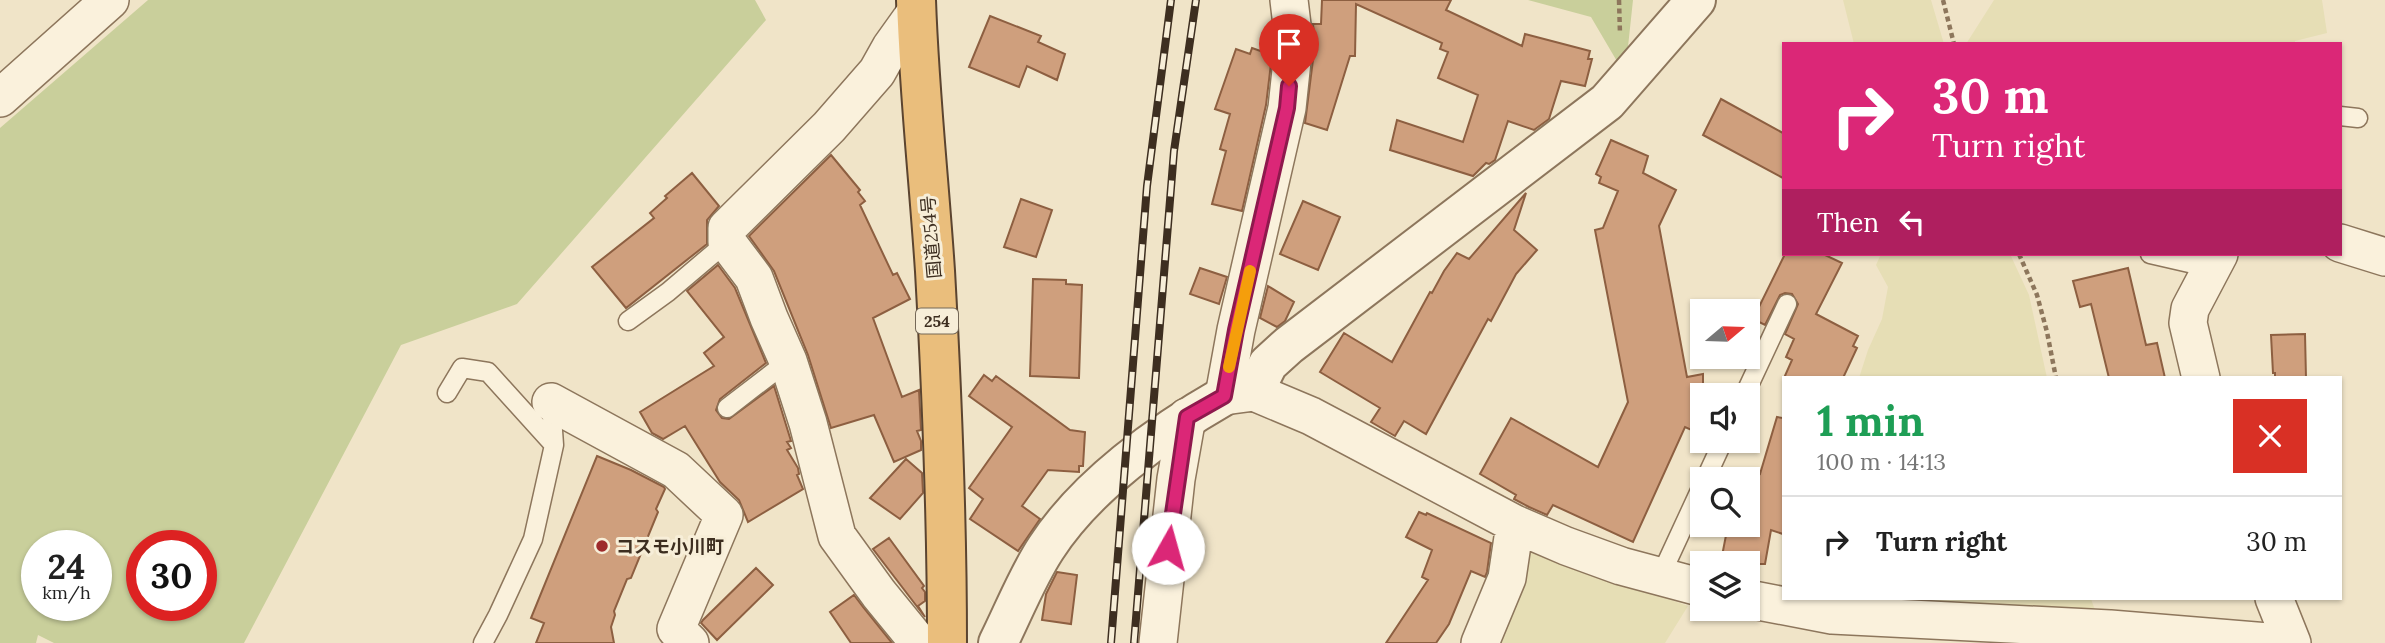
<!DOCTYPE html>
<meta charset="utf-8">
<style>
body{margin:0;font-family:Lora,"Noto Sans JP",serif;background:#f2f2f2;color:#222;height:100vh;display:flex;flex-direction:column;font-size:26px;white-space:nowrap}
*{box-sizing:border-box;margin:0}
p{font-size:23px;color:#767676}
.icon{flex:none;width:38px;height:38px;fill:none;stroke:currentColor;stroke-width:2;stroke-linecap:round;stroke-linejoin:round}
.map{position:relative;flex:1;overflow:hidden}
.drawer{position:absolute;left:1782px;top:376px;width:560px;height:224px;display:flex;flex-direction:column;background:#fff;border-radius:0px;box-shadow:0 2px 5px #0004}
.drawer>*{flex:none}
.guide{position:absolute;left:1782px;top:42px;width:560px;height:214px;border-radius:0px;box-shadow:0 2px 5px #0004;background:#db2777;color:#fff;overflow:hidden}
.needle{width:46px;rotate:71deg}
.tools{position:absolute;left:1690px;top:299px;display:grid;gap:14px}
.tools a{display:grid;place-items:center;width:70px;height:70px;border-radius:0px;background:#fff;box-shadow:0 2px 5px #0004;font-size:35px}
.speed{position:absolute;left:21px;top:530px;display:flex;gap:14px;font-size:35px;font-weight:700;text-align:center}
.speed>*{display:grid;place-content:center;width:91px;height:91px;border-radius:50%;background:#fff;box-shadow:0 2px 5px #0004;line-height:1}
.speed small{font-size:18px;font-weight:400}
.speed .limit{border:10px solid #d22;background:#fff;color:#111}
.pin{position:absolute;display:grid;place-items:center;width:60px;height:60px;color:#fff;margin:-72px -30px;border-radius:50% 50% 50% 0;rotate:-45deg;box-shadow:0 0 7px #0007}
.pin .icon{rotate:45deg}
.me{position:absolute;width:77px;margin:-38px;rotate:7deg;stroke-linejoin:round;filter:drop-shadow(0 0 5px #0008)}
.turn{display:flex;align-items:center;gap:24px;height:147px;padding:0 35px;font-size:32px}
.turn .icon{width:91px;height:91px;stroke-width:2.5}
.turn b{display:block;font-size:49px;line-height:60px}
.then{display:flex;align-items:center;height:66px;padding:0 35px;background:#0003;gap:14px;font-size:26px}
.round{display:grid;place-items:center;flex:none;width:74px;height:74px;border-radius:0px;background:#f2f2f2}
.summary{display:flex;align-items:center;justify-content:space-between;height:119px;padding:0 35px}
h1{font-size:42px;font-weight:800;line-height:52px;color:#1e9e55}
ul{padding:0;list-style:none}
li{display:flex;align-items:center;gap:21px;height:91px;padding:0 35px;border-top:2px solid #e0e0e0}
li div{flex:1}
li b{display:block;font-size:26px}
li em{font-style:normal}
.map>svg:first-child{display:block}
</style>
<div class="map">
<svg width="2385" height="643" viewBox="0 0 2385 643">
<rect width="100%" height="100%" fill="#f0e4c8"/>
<path fill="#e6deb5" d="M 1843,0 L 1931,0 L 1944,44 L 1854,44 Z
M 1994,0 L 2322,0 L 2327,33 L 2295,41 L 2295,44 L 1966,44 Z
M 1881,254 L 2010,254 L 2029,295 L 2047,378 L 1859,378 L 1868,350 L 1882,319 L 1888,287 L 1876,265 Z
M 1522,546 L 1623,583 L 1688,606 L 1665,643 L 1491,643 Z
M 1910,599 L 2091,599 L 2095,610 L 1960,606 Z"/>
<path fill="#c9cf9b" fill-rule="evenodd" d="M 148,0 L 755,0 L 766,20 L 517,304 L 401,345 L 244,643 L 54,643 L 38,635 L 36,643 L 0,643 L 0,128 ZM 37,546 L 96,546 L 96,606 L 37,606 ZM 142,546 L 201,546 L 201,606 L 142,606 Z
M 1528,0 L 1633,0 L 1627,56 L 1618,63 L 1591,17 Z"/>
<path fill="#cf9f7d" stroke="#8d5f41" stroke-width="2" d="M 1322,0 L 1451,0 L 1446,10 L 1522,46 L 1525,34 L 1590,51 L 1588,59 L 1592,59 L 1585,86 L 1561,81 L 1549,119 L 1534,130 L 1508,121 L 1495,160 L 1489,164 L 1486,163 L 1473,176 L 1390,150 L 1397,120 L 1463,142 L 1478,95 L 1438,78 L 1448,52 L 1440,49 L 1442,43 L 1356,4 L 1355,56 L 1350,56 L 1327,130 L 1305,123 L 1315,44 L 1313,24 L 1321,24 Z
M 990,16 L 1041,36 L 1038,42 L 1065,54 L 1057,80 L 1027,66 L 1019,87 L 969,67 Z
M 1252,48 L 1272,55 L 1266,105 L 1242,211 L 1212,204 L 1226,151 L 1220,149 L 1230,114 L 1215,109 L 1236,49 L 1250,54 Z
M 1721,99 L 1783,133 L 1783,178 L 1703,135 Z
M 1611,140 L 1648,156 L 1643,173 L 1676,190 L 1659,226 L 1687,377 L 1703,374 L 1703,435 L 1685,427 L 1633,542 L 1553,505 L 1547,515 L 1529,507 L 1514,499 L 1516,495 L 1480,474 L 1511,418 L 1598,467 L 1628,402 L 1595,230 L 1603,228 L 1618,191 L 1599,183 L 1601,177 L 1596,174 Z
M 831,155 L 860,190 L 858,192 L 865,201 L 860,205 L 893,275 L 897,273 L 910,299 L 873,318 L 902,397 L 919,390 L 921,430 L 917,431 L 921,441 L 921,450 L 894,462 L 874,415 L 831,428 L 808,355 L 774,271 L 749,236 Z
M 692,173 L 719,206 L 707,220 L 707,244 L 626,308 L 592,267 L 654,218 L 650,213 L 667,198 L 665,196 Z
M 1526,193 L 1514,230 L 1537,250 L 1516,274 L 1491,321 L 1488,319 L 1426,434 L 1404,421 L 1395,436 L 1371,422 L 1380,408 L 1320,372 L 1344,333 L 1392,362 L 1430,292 L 1432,293 L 1444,271 L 1457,253 L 1469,259 Z
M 1021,199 L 1052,210 L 1036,257 L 1004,247 Z
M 1303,201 L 1340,217 L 1318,270 L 1280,254 Z
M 1785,254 L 1823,254 L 1842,263 L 1816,314 L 1858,336 L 1853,346 L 1857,348 L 1843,378 L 1784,378 L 1792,360 L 1786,357 L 1794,339 L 1785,334 L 1798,304 L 1792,294 L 1785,293 L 1780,295 L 1765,325 L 1753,319 Z
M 718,265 L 735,288 L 766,363 L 720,399 L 716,410 L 722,418 L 729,419 L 774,386 L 791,441 L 787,442 L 791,448 L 787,450 L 798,468 L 799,474 L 797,475 L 803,489 L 748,522 L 739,500 L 720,482 L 685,426 L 663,439 L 652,433 L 640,412 L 714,366 L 704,353 L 724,337 L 687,291 Z
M 1200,268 L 1227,277 L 1219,304 L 1190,294 Z
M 2128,268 L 2146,345 L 2157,343 L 2165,378 L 2109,378 L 2091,304 L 2080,307 L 2073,281 Z
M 1033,279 L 1066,280 L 1066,284 L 1082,285 L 1079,378 L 1030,376 Z
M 1268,286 L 1294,302 L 1285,321 L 1277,327 L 1260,318 Z
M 2305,334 L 2306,378 L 2275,378 L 2275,373 L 2273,373 L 2271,335 Z
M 984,375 L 992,381 L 996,376 L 1070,430 L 1085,432 L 1083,466 L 1079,466 L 1079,472 L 1048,470 L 1022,506 L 1040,519 L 1018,551 L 970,519 L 983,499 L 969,488 L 1012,427 L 969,396 Z
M 1777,417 L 1783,418 L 1783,534 L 1771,530 L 1765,564 L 1727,564 L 1728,557 L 1722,556 L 1728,525 L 1748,525 L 1748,480 L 1744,480 L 1747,470 L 1760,474 Z
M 597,456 L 631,470 L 664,487 L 665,489 L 656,509 L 658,512 L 631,578 L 627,579 L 614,611 L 615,615 L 611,627 L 614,643 L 536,643 L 544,623 L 531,618 Z
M 906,459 L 922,473 L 923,493 L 900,519 L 870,498 Z
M 1419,512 L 1426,515 L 1427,513 L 1491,543 L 1487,572 L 1485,577 L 1471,571 L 1449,624 L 1436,643 L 1386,643 L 1428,580 L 1422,577 L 1432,550 L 1406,537 Z
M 889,538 L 924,586 L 922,588 L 925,592 L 925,601 L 918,606 L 925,617 L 873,549 Z
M 756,568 L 773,585 L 717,640 L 701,623 L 703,620 Z
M 1057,572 L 1077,575 L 1071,624 L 1042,620 L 1046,594 Z
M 854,595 L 863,607 L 892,643 L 851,643 L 830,612 Z"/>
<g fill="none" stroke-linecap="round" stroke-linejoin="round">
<g stroke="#8d765c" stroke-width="21">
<path id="service" d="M 2340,116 L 2358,118
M 2150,254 L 2211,268
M 628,321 L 668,292 L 727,242
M 447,393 L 462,368 L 488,372 L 554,445
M 1744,396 L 1787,304
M 727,408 L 788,361
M 1705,480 L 1723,441
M 1660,577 L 1703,484
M 483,643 L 498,615 L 533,539 L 554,445 L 551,402"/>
</g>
<g stroke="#8d765c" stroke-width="40">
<path id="minor" d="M 1289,0 L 1294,42 L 1287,108 L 1236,330 L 1224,396 L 1254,392 L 1311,416 L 1515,524 L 1566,546 L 1621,566 L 1703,588
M 916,12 L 891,47 L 877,72 L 829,127 L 727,228 L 727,242 L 754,278 L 769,318 L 788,361 L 808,423 L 837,536 L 879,594 L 919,643
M 0,98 L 110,0
M 2340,243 L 2385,257
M 2201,378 L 2188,323 L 2190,309 L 2219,254
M 551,402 L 676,470 L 724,515 L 676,629 L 690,643
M 2274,598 L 2292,643
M 1748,599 L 1832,615 L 2110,629 L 2280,643
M 1158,643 L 1176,479 L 1187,417
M 1480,643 L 1507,578 L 1515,524"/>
</g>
<g stroke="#8d765c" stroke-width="42">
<path id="tertiary" d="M 1254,392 L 1268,364 L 1289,345 L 1607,102 L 1696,0
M 998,643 C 1014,611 1027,577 1046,548 C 1086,486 1161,432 1224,396"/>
</g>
<g stroke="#5b4430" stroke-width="42">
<path id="trunk" d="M 916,0 C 919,91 929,180 935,271 C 942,395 947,519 947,643"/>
</g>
<path stroke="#8d765c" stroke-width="4.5" stroke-dasharray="5 3.5" stroke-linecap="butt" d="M 1619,0 L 1620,34
M 1943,0 L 1954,44
M 2019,254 L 2037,295 L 2047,332 L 2056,378"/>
<use href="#service" stroke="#faf1dc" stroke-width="18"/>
<use href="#minor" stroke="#faf1dc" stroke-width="37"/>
<use href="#tertiary" stroke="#faf1dc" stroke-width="38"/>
<use href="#trunk" stroke="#eabe7c" stroke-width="38"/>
<g stroke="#3d2e20" stroke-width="8">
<path id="rail" d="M 1111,643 L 1147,186 L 1171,0
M 1134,643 L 1174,151 L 1196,0"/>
</g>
<use href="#rail" stroke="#f7eed8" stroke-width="5" stroke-dasharray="16" stroke-linecap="butt"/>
</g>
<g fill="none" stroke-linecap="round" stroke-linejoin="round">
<g stroke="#8e194d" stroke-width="18">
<path id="route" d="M 1168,548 L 1187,417 L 1224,396 L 1236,330 L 1287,108 L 1289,86"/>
</g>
<use href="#route" stroke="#db2777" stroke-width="12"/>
<path stroke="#f59e0b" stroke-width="12" d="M 1229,367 L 1250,271"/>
</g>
<circle fill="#9e2a2b" stroke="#f7eed8" stroke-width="2.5" cx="602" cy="546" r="7"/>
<g text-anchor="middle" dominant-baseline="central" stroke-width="6" stroke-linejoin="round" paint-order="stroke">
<rect fill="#f7eed8" stroke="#756857" stroke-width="2" x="916" y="308.5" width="42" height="25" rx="5"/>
<g font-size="16" font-weight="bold" fill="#3d2e20">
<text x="937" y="321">254</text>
</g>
<g font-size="18" fill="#3d2e20" stroke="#f7eed8">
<text transform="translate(931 237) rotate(-95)">国道254号</text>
</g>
<g font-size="18" font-weight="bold" fill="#3d2e20" stroke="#f7eed8" text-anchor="start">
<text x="616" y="546">コスモ小川町</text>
</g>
</g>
</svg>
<div class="tools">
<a><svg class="needle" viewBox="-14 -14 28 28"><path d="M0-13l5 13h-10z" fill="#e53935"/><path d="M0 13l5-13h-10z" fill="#767676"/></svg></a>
<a><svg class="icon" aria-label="sound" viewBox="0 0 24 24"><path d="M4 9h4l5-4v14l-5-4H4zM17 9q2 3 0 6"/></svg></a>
<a><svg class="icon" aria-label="search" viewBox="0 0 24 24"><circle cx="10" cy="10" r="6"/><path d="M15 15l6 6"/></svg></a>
<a><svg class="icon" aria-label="layers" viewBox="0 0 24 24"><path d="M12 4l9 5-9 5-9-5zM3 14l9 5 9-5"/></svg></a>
</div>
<div class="speed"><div>24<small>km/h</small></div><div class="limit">30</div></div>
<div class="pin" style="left:1289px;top:86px;background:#d93025"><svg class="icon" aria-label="arrive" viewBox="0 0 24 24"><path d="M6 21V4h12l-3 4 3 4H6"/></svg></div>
<svg class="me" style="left:1168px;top:548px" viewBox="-20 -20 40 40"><circle r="19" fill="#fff"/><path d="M0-13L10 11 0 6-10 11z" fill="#db2777"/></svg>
<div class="guide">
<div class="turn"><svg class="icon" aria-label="right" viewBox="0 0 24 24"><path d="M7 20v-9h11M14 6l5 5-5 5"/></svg><div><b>30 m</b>Turn right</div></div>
<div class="then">Then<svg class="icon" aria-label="left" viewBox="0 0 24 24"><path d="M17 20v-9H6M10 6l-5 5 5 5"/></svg></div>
</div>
<section class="drawer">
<div class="summary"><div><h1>1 min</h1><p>100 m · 14:13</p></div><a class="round" style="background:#d93025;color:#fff"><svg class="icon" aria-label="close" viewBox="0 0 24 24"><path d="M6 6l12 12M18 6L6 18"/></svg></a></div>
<ul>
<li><svg class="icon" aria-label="right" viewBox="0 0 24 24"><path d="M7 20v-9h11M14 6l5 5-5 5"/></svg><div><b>Turn right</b></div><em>30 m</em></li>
</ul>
</section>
</div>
